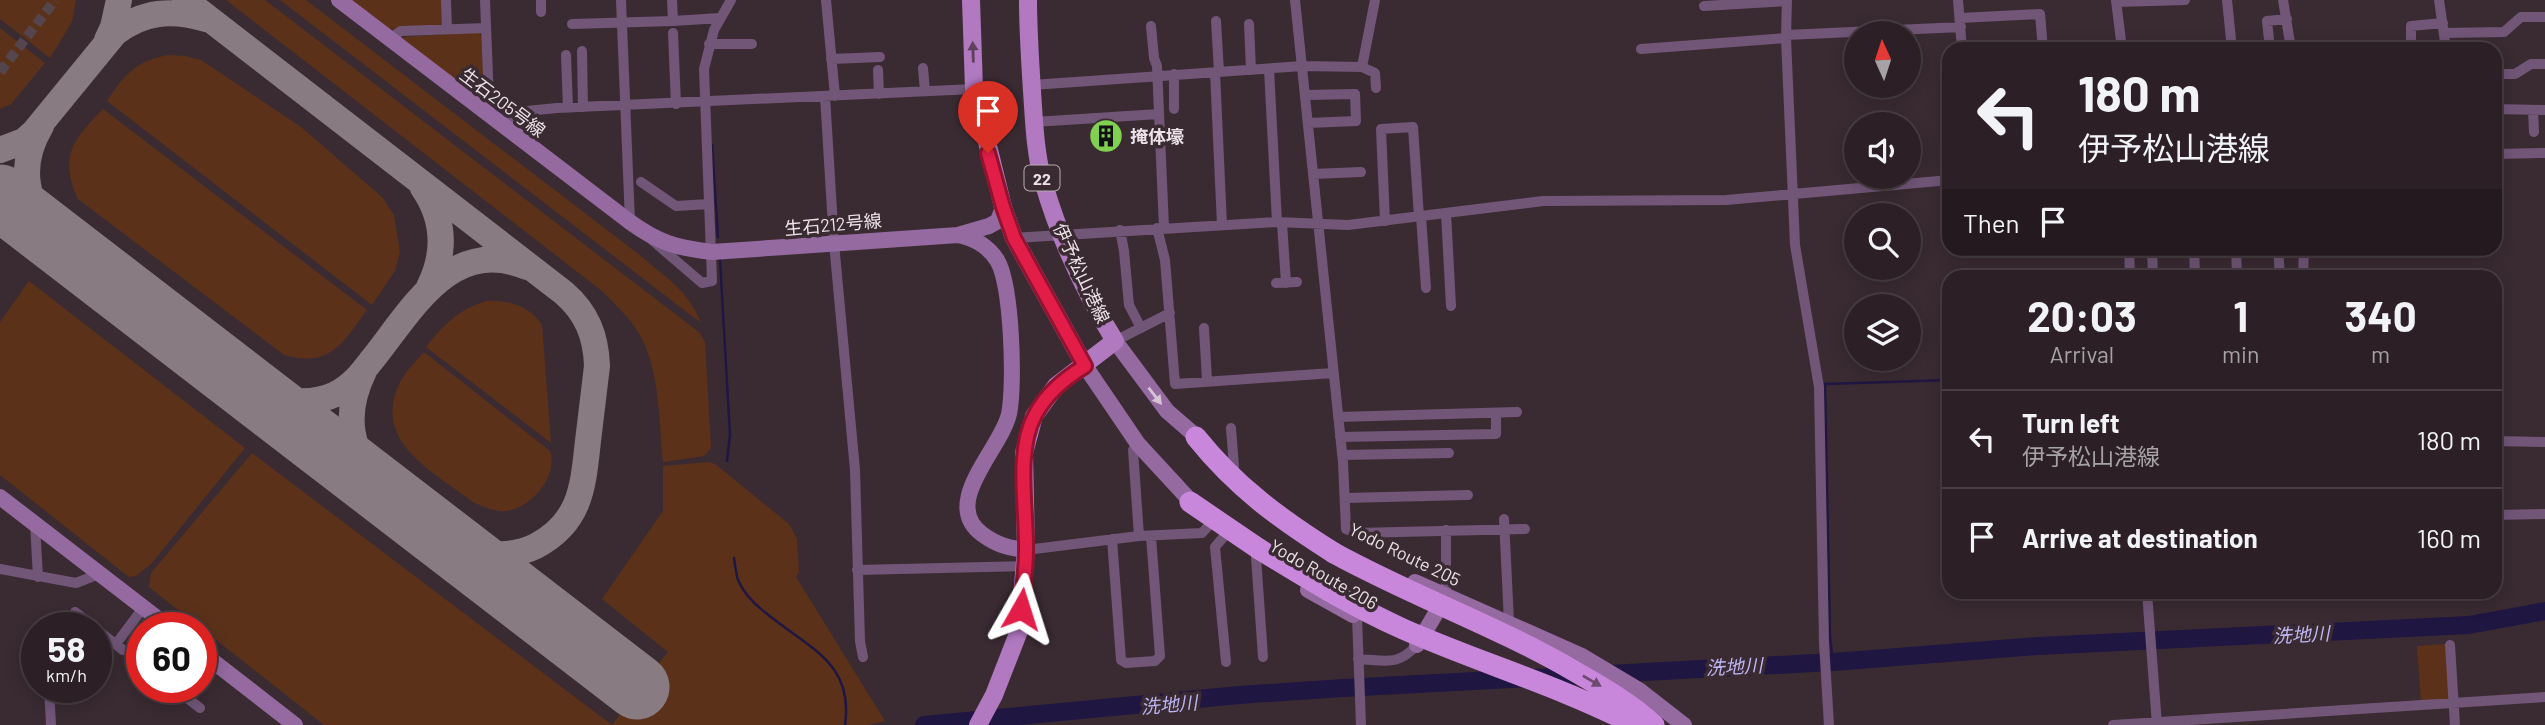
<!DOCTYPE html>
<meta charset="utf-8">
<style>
body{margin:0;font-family:Barlow,"Noto Sans JP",sans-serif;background:#34282e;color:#f1f3f6;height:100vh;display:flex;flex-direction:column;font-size:26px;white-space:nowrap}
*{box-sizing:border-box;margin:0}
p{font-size:23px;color:#a6a3a7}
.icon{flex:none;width:38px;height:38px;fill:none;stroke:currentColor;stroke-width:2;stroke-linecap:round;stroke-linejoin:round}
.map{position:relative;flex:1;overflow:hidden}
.drawer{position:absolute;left:1942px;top:270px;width:560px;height:329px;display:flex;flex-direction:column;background:#2c2026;border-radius:21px;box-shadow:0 4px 18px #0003,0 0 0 2px #483e43}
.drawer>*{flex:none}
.guide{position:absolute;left:1942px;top:42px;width:560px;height:214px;border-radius:21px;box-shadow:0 4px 18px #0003,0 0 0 2px #483e43;background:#2c2026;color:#f1f3f6;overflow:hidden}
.needle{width:46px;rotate:357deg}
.tools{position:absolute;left:1844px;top:21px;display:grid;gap:14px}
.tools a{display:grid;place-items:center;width:77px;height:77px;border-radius:50%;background:#2c2026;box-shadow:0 4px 18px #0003,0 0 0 2px #483e43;font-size:35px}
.speed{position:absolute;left:21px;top:612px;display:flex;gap:14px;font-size:35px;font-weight:700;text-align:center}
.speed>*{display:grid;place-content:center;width:91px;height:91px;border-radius:50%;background:#2c2026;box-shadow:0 4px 18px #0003,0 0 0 2px #483e43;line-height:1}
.speed small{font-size:18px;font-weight:400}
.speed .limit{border:10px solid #d22;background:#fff;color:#111}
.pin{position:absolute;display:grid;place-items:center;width:60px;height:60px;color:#fff;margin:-72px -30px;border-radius:50% 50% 50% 0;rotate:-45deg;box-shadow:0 0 7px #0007}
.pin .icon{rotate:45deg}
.me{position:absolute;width:77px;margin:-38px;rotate:6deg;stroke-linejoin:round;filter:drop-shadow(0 0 5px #0008)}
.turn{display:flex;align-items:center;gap:24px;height:147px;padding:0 21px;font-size:32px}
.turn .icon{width:91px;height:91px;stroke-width:2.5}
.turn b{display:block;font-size:49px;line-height:60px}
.then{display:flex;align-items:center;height:66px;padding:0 21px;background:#0003;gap:14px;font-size:26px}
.eta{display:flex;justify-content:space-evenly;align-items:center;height:119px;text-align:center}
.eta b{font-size:42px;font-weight:700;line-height:49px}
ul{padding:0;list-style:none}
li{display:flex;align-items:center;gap:21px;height:98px;padding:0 21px;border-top:2px solid #483e43}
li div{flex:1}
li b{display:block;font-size:26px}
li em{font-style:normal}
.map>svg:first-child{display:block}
</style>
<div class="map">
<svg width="2545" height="725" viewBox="0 0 2545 725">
<rect width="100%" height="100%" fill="#3a2b32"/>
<path fill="#5b311a" d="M 0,0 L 76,0 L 72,22 L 50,58 L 0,19 Z
M 226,0 L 265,0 L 700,333 L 705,342 L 711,448 L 704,456 L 663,462 C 659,421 660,374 641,337 C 632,320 616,305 602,291 Z
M 280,0 L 306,0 L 641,256 C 667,279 688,290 701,323 Z
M 350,0 L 443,0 L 444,27 L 389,29 Z
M 0,28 L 45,63 L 11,104 L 0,109 Z
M 478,32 L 483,37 L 486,99 L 483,102 L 404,43 L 403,37 Z
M 168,55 L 185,56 L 201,60 L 301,127 L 382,197 L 394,215 L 400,252 L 395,271 L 372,305 L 107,101 C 124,75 136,61 168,55 Z
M 103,109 L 367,310 C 342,344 330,368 284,355 L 78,199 C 58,156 74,139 103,109 Z
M 29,281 L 245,448 L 152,563 L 136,576 L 129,577 L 0,475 L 0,322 Z
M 487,301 C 508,300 529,305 542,325 L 551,443 L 426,347 C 444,324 459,309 487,301 Z
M 424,352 L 550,451 C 559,478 527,514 499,511 C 490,510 481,506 473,502 C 433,471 371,442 400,382 C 406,371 416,361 424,352 Z
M 252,453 L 612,725 L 668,652 L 602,599 L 663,511 L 663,466 L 709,462 L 715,464 L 789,524 L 797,539 L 799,572 L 796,577 L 885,721 L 869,725 L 324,725 L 149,587 L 151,573 Z
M 2446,644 L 2450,701 L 2421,703 L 2417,646 Z"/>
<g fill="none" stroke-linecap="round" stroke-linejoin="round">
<path stroke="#201642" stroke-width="2.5" d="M 712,145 L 718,237
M 720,260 L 730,435 L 727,461
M 734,558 C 735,565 736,573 738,580 C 744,594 754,604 766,613 C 808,648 854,662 845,725
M 1833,662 L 1830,637 L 1825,384 L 1950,380"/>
<path stroke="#201642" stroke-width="18" d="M 924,725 L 1239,695 L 1343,688 L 1833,662 L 2038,646 L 2469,625 L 2545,611"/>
<path stroke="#887b81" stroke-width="26" d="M 185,0 L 564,293 C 587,313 596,336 597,366 C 594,391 591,416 588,441 C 583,487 581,522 536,546 C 505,561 477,553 447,541
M 107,40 L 113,27 L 119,0
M 41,126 C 18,165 26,195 46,232
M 0,150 L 24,141 L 34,132 L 115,33 C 143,11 172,9 206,19
M 423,188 C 445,220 446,253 429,287
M 364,371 C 344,412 350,440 369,479
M 257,394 C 284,401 310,406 336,394 C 352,386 361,374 371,361 C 411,312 450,235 527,267"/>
<path stroke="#887b81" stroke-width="65" d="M 0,197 L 637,687"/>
<path stroke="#55464d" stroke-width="10" stroke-dasharray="10 5" stroke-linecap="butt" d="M 0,72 L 55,0"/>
<path stroke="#715678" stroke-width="10" d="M 541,0 L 541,12
M 621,0 L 630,222
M 672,0 L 673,21 L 720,18
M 826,0 L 835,96
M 1295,0 L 1343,462 L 1346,529 L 1356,533 L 1525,529
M 1787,0 L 1786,38 L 1795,245 L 1819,387 L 1824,643 L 1829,725
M 1958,0 L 1962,49
M 2116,0 L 2122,49
M 2227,0 L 2232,49
M 2283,0 L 2291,49
M 2439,0 L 2446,49
M 446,1 L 447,29
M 2116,2 L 2185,0
M 1704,6 L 1787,1
M 1960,18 L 2040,14 L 2043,49
M 1216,21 L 1219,72
M 572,24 L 673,21
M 1249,24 L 1251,70
M 1151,26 L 1154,58 L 1157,66 L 1164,228
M 673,33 L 676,104
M 2445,33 L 2504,32 L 2521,17 L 2545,17
M 1786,35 L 1961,27
M 389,39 L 401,31 L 486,28
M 709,44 L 752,44
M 1641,49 L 1786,38
M 2081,49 L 2122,46
M 2270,49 L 2267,21 L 2287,19
M 2411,49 L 2411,26 L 2443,23
M 582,51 L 583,107
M 566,55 L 568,108
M 831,59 L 880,57
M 1362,67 L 1375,73 L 1376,88
M 923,68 L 925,91
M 1269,69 L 1277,222
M 878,70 L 879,94
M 1215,72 L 1222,225
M 1174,74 L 1174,109
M 2496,74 L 2515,74 L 2531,64 L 2545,64
M 1032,85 L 1303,66 L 1362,67 L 1375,0
M 1306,95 L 1355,94 L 1356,121 L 1308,123
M 825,96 L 834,243 L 855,470 L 860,641 L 863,657
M 2496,109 L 2545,110
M 2533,110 L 2534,132
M 483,112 L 489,101 L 485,0
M 1034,122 L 1159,114
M 502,126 L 517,112 L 557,108 L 974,89
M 2498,127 L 2499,109
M 2496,154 L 2545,153
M 1313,174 L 1361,172
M 641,182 L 676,206 L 709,204
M 1446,213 L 1451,306
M 1421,216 L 1426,288
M 1385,221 L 1381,129 L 1413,127 L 1419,217
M 1282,223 L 1286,283
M 1157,228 L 1165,260 L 1175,384 L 1333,373
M 1120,230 L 1124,251 L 1129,305 L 1141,328
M 1014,238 L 1277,222 L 1348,225 L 1543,201 L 1726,200 L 1950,180
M 652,240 L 702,283 L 712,281 L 704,69 L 714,30 L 731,0
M 2129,248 L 2130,276
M 2152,248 L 2153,276
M 2194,248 L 2195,276
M 2236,248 L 2237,276
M 2278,248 L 2280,276
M 2303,276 L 2304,248
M 1276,283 L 1297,282
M 1204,328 L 1207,380
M 1115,341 L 1170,313
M 1338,417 L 1517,412
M 1231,428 L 1234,467
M 1340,437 L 1496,434 L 1496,413
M 2496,441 L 2545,442
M 1138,444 L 1133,450 L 1139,536
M 1342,455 L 1449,453
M 1345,498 L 1468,495
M 2496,515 L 2545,514
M 1504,519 L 1509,622
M 35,524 L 38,577
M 1112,539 L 1121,660 L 1126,663 L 1155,661 L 1160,656 L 1151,536
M 1026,550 L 1139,536 L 1202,533 L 1212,522
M 1256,557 L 1263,657
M 0,569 L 76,583 L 99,574
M 857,570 L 1025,566
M 2147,592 L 2157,725
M 1446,596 L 1446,530
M 75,612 L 95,628
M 1357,617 L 1361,725
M 96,629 L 123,650
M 116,644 L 143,608
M 2450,645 L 2455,725
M 1358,659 C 1385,660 1397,667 1417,645
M 1226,662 L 1215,547 L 1226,534
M 201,685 L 217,664
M 49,688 L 51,725
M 174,688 L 200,708
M 2113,725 L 2545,697"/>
<path stroke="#956aa1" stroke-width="16" d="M 339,0 L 630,222 C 659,243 677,248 712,252 L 958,235 L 989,226 L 998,221 L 1003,207
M 958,235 C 975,239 987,245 997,260 C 1012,285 1015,385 1009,414 C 1001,449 940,503 982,534 C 997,545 1008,548 1026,550
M 1115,341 L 1167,411 L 1205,444
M 1085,366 L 1138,444 L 1197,508
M 0,497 L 170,628
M 1415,582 L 1582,656 L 1639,690 L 1684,725
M 1308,590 L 1353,615
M 1417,645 L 1445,598
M 201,652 L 295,725"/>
<path stroke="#b079c0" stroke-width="18" d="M 971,0 L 974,89 L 1003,207 L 1014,238 L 1085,366
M 978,725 L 994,695 L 1019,631 L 1026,550 L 1024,453 L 1034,416 L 1056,386 L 1115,341 C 1084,291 1059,237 1043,181 C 1035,152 1034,120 1032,91 C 1030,60 1028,30 1028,0"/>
<path stroke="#c987dc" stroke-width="21" d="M 1196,437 C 1236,487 1280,519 1334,553
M 1190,502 L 1259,549"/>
<path stroke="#c987dc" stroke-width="21" d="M 1259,549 C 1306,578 1352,606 1403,629 C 1480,663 1560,686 1635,725
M 1334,553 C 1412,596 1497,626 1574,671 C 1602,687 1630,703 1654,725"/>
</g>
<defs><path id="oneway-solid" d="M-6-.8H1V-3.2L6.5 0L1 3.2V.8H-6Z" transform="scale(1.75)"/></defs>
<use fill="#5d425d" href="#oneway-solid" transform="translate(973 52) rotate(-92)"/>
<use fill="#d6c4d6" href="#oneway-solid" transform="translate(1155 396) rotate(52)"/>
<use fill="#6c4b6e" href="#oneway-solid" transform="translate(1592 681) rotate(30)"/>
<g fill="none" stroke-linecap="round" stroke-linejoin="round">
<g stroke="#92132f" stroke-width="18">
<path id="route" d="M 988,153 L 1003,207 L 1014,238 L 1085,366 C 1064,379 1047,393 1035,415 C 1015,452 1027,509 1026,550 C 1026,570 1023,590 1021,609"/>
</g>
<use href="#route" stroke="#e11d48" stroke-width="12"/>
</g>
<defs>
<g id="building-disc" transform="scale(1.75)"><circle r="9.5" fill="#80d051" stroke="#3a2b32"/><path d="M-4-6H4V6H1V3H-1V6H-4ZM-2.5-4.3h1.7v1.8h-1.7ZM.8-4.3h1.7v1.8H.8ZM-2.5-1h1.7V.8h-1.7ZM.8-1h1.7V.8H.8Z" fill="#111"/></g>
</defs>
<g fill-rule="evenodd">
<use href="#building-disc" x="1106" y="136"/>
</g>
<g text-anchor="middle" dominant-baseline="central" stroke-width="7" stroke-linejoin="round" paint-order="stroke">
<rect fill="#3a2b32" stroke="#b7abb1" stroke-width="2" x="1024.5" y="165.5" width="35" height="25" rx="5"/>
<g font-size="16" font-weight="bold" fill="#ece2e7">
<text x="1042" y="178">22</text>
</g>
<g font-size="18" fill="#ece2e7" stroke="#3a2b32">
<text transform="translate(503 102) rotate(37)">生石205号線</text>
<text transform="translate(833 224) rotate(-5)">生石212号線</text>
<text transform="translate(1082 273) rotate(65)">伊予松山港線</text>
<text transform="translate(1405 554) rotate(26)">Yodo Route 205</text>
<text transform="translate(1324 574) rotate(30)">Yodo Route 206</text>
</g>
<g font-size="18" font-weight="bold" fill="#ece2e7" stroke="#3a2b32" text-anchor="start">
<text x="1130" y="136">掩体壕</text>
</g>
<g font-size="19" font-style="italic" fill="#bcb5f3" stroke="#3a2b32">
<text transform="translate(2301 634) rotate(-3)">洗地川</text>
<text transform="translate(1734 666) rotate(-3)">洗地川</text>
<text transform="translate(1169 704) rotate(-5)">洗地川</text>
</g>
</g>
</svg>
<div class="tools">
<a><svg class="needle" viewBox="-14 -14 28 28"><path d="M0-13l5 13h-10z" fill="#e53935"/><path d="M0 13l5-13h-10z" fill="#a6a3a7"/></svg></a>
<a><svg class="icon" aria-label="sound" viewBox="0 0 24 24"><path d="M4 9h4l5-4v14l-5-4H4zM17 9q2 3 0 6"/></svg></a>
<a><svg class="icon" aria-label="search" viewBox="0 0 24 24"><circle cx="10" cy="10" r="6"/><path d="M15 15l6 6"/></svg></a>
<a><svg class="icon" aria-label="layers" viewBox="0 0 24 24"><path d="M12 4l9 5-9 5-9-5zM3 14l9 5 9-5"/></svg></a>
</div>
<div class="speed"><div>58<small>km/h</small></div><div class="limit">60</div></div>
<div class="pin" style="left:988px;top:153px;background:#d93025"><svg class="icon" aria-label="arrive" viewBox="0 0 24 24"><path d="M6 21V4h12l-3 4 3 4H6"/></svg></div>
<svg class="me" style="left:1021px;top:609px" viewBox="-20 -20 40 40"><path d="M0-17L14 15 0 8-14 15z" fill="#e11d48" stroke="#fff" stroke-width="4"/></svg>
<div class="guide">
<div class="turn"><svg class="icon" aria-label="left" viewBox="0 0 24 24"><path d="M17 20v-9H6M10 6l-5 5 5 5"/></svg><div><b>180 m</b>伊予松山港線</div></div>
<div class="then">Then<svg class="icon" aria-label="arrive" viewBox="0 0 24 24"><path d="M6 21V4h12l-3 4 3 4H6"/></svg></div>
</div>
<section class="drawer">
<div class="eta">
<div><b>20:03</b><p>Arrival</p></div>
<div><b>1</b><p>min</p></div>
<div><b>340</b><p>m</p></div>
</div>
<ul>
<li><svg class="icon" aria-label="left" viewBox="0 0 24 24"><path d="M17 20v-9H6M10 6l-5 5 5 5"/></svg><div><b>Turn left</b><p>伊予松山港線</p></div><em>180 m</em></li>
<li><svg class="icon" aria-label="arrive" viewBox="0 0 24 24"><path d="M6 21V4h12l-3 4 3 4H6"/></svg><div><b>Arrive at destination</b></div><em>160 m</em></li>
</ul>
</section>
</div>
